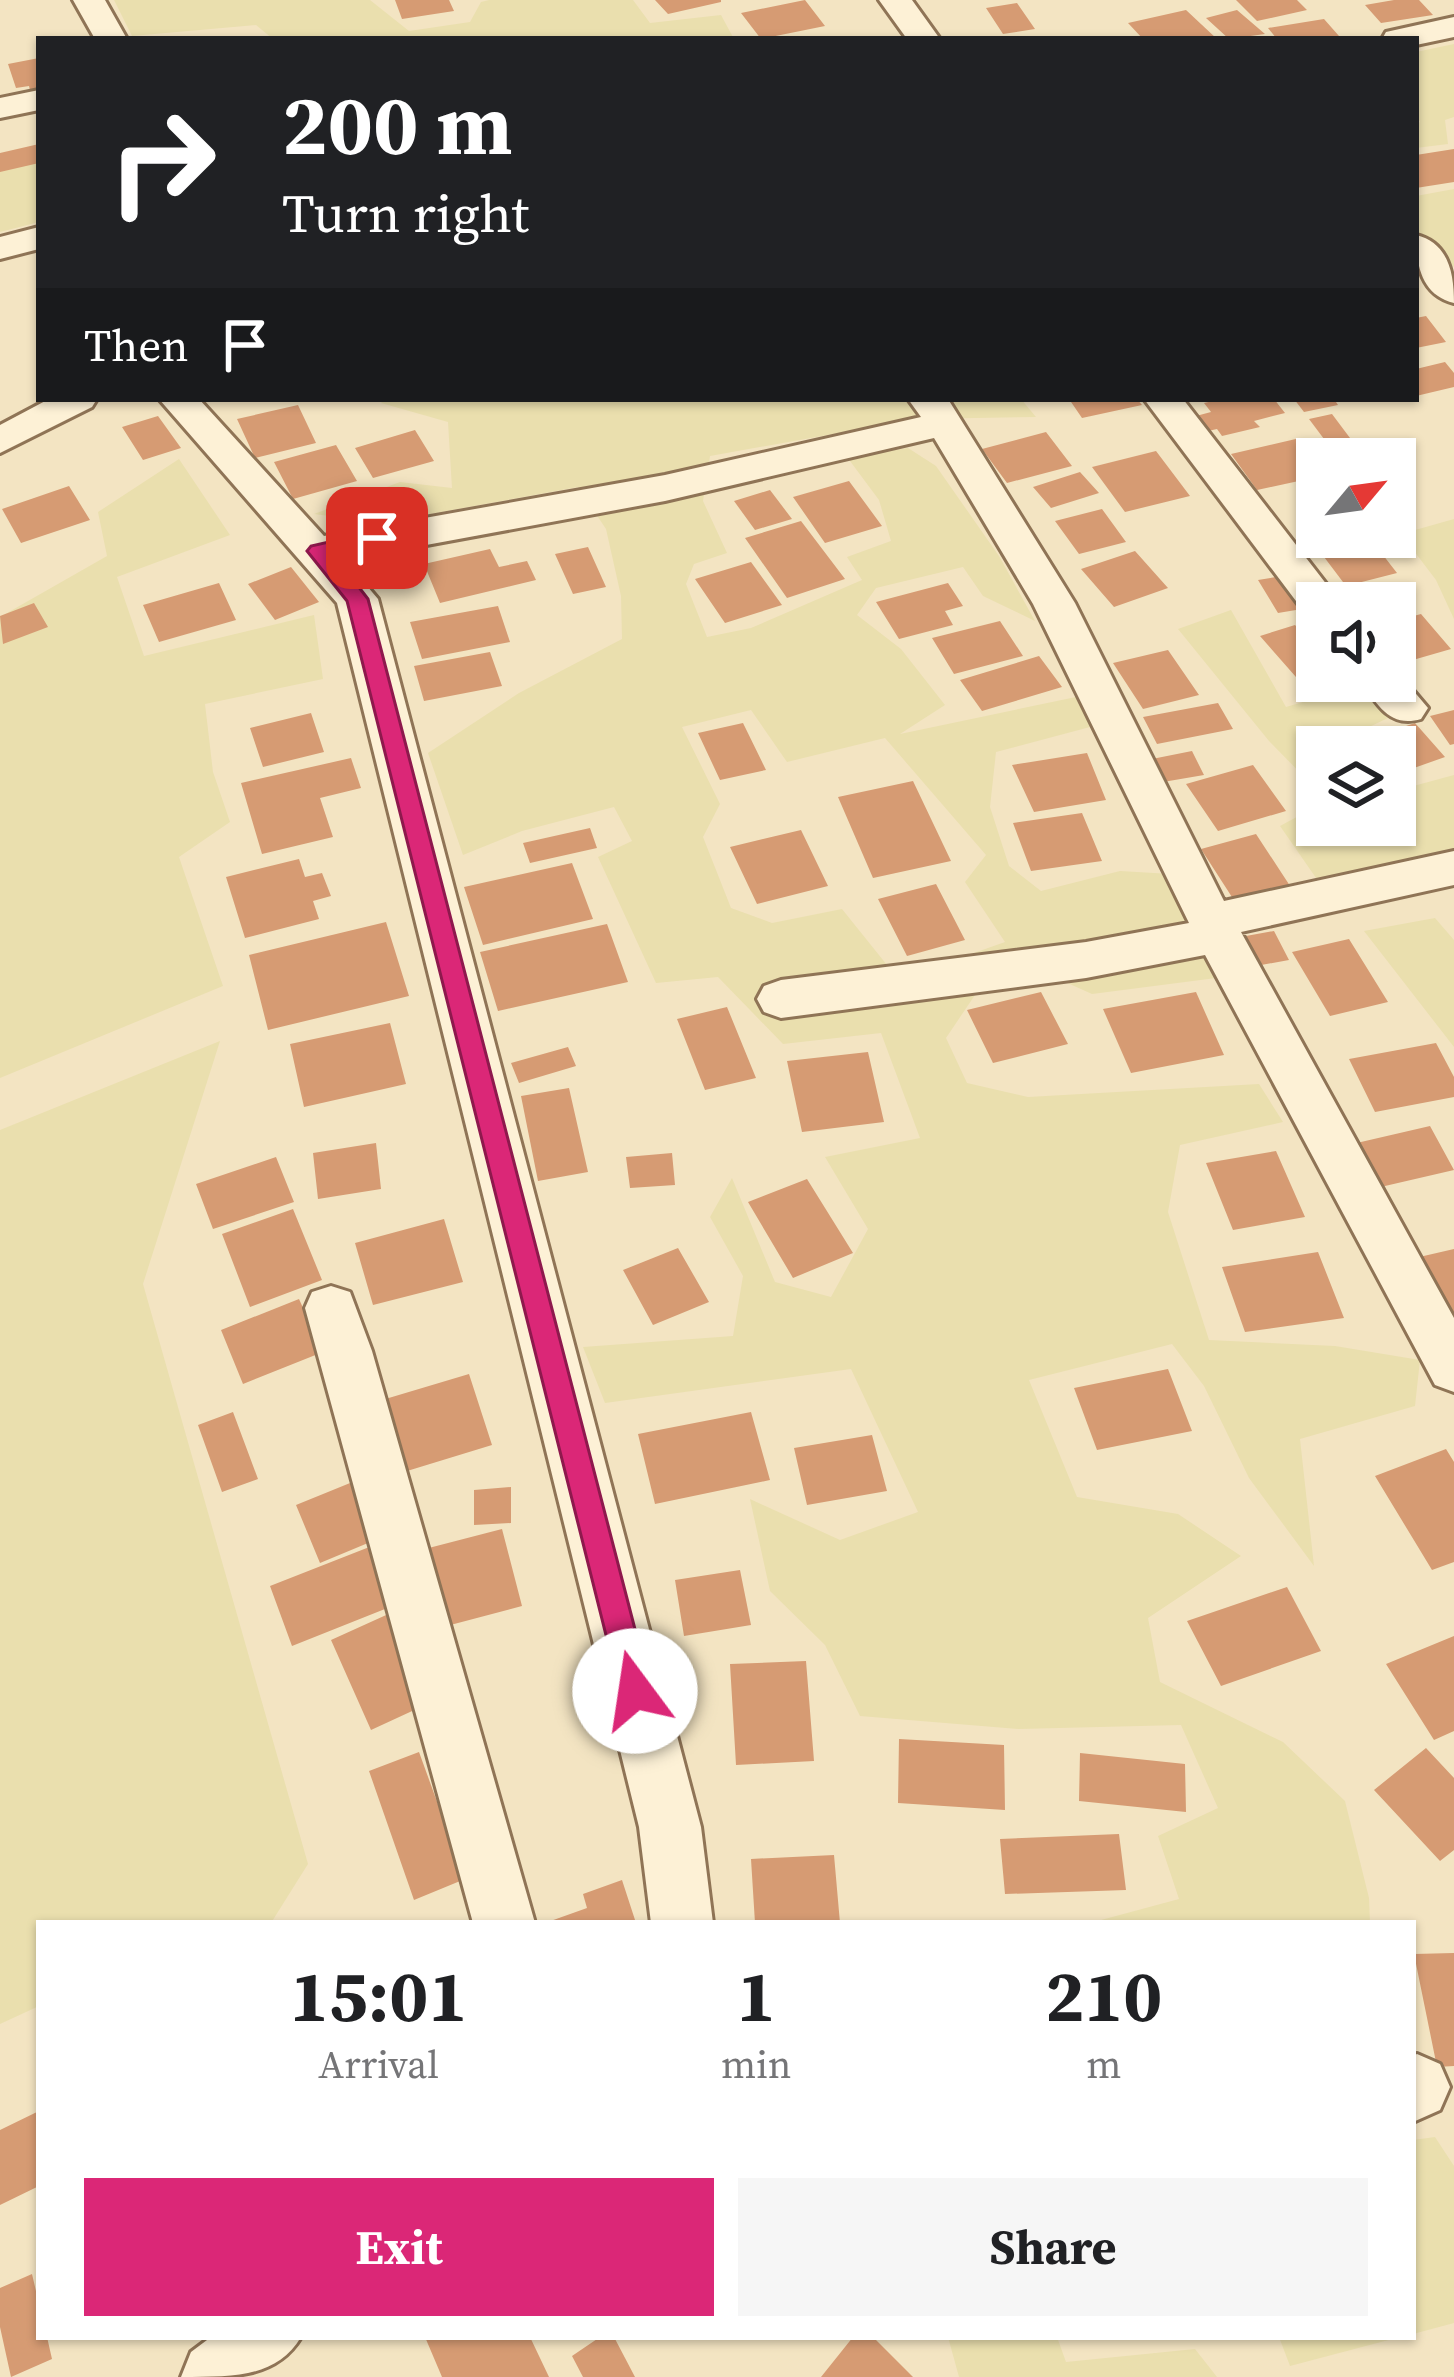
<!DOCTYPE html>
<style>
body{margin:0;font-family:"Source Serif 4",serif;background:#f6f6f6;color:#202124;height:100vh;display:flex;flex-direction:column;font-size:45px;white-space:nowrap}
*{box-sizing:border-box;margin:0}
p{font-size:39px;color:#757577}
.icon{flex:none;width:66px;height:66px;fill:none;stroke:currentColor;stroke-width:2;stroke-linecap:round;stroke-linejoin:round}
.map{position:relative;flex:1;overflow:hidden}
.panel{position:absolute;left:36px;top:1920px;width:1380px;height:420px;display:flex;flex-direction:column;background:#fff;border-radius:0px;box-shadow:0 3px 9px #0004}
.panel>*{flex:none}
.banner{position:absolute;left:36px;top:36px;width:1383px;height:366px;border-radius:0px;box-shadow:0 3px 9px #0004;background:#202124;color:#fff;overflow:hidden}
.needle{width:78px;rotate:61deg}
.fabs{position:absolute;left:1296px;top:438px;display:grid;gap:24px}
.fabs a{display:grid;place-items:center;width:120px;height:120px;border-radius:0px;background:#fff;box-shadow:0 3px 9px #0004;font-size:60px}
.pin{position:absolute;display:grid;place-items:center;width:102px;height:102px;color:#fff;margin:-51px;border-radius:24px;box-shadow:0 6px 18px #0006}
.me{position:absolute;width:132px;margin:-66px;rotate:346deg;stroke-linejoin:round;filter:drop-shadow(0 0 9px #0008)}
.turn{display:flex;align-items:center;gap:42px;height:252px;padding:0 48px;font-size:54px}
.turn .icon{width:156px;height:156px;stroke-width:2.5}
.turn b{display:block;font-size:84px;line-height:102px}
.then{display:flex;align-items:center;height:114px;padding:0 48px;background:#0003;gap:24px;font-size:45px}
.eta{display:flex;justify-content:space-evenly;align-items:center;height:204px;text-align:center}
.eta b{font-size:72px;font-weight:700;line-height:84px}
.cta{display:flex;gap:24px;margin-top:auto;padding:24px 48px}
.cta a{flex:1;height:138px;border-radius:0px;background:#db2777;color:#fff;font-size:48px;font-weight:700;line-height:138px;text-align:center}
.cta a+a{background:#f6f6f6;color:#202124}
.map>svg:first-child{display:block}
</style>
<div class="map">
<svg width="1454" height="2377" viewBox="0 0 1454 2377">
<rect width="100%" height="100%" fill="#f3e4c2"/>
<path fill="#eadfae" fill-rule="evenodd" d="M 114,0 L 370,0 L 409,31 L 470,22 L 481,2 L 489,0 L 633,0 L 650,23 L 721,15 L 734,39 L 273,39 L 256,25 L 132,36 Z
M 1454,44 L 1454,117 L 1445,120 L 1448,144 L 1416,148 L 1416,123 L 1420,122 L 1416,116 L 1416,52 Z
M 39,149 L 39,222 L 0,232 L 0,158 Z
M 1454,189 L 1454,267 L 1416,231 L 1416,196 Z
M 385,399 L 1021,399 L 1036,417 L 917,419 L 710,456 L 703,501 L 727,553 L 694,564 L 686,584 L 707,637 L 751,628 L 862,580 L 847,557 L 891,541 L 879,500 L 847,457 L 908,448 L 936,466 L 999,556 L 1035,621 L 983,596 L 963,567 L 876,588 L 857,615 L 901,649 L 945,705 L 900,734 L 1076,697 L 1105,723 L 996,752 L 990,807 L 1009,866 L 1041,891 L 1120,871 L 1171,874 L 1216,978 L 1092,994 L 1063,981 L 977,992 L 946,1038 L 967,1083 L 1028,1097 L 1259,1084 L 1283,1122 L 1180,1145 L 1168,1212 L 1209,1340 L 1335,1346 L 1420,1360 L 1415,1406 L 1300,1439 L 1314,1566 L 1249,1478 L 1204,1386 L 1172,1344 L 1029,1380 L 1077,1497 L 1178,1514 L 1241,1556 L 1148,1618 L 1160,1682 L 1283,1742 L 1345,1801 L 1369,1898 L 1370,1923 L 1090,1923 L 1179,1899 L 1158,1836 L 1218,1808 L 1181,1725 L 1019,1729 L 860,1716 L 825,1645 L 770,1591 L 750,1499 L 840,1540 L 918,1512 L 851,1369 L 605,1403 L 583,1347 L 733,1336 L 743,1276 L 710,1217 L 732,1178 L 775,1282 L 831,1297 L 868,1229 L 825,1157 L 920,1138 L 881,1033 L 783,1044 L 718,977 L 656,983 L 598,857 L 632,841 L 614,807 L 522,831 L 463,855 L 428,753 L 519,693 L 622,639 L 621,596 L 606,529 L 578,487 L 381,523 L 314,514 L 400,482 L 452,488 L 448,422 L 381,403 ZM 751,710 L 787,762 L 885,738 L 986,855 L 965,882 L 1005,942 L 971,954 L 891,970 L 842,909 L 772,923 L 731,908 L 703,837 L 720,804 L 682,727 Z
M 179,459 L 230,535 L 117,577 L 144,656 L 314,615 L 323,679 L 205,704 L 213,772 L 230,822 L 179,857 L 223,986 L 0,1078 L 0,617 L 107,556 L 98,512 Z
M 1454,519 L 1454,619 L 1436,580 L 1401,534 Z
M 1231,610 L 1286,707 L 1367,683 L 1388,718 L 1346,738 L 1353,747 L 1317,747 L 1317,790 L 1269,741 L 1178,629 Z
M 1454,775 L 1454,856 L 1323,888 L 1280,826 L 1317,806 L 1317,825 L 1395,825 L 1395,791 Z
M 1435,918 L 1454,940 L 1454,1047 L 1364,931 Z
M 220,1041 L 143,1284 L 308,1864 L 271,1923 L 39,1923 L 39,2006 L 0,2024 L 0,1130 Z
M 1435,2137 L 1454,2166 L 1454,2323 L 1413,2334 L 1413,2140 Z
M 948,2337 L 1057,2337 L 1066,2362 L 1195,2349 L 1217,2377 L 959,2377 Z
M 1279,2337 L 1400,2337 L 1290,2366 Z"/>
<path fill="#d69b73" d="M 395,0 L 449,0 L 454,11 L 402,19 Z
M 655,0 L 721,0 L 721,2 L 668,14 Z
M 805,0 L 825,26 L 761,39 L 741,13 Z
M 1236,0 L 1297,0 L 1307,10 L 1257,21 Z
M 1394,0 L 1419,0 L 1433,15 L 1381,23 L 1365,5 Z
M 1017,3 L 1035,29 L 1003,34 L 986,8 Z
M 1186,10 L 1217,39 L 1143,39 L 1128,23 Z
M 1237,10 L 1265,34 L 1229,39 L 1206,18 Z
M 1324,19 L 1339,36 L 1277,39 L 1268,28 Z
M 39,58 L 39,93 L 31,94 L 29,86 L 16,88 L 8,64 Z
M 39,144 L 39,163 L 0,172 L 0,153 Z
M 1454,149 L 1454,182 L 1416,188 L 1416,155 Z
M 1426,316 L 1446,342 L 1416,348 L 1416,318 Z
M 1445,362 L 1454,373 L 1454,387 L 1416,396 L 1416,369 Z
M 1069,399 L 1137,399 L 1142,405 L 1082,418 Z
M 1222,399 L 1274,399 L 1285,413 L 1254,421 L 1260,427 L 1222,436 L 1217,429 L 1208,431 L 1196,416 L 1211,412 L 1204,403 Z
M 1294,399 L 1334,399 L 1338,405 L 1304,412 Z
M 298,405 L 316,443 L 255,458 L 237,419 Z
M 1332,414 L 1353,442 L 1330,447 L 1309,419 Z
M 158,416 L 181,448 L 143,460 L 122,427 Z
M 415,430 L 434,461 L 373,478 L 355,448 Z
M 1046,432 L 1072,466 L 1007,483 L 982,449 Z
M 1300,438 L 1317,461 L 1317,477 L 1257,490 L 1231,454 Z
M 336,445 L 357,481 L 293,499 L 274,462 Z
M 1156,451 L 1190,496 L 1125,512 L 1092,467 Z
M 1080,472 L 1099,493 L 1051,508 L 1033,487 Z
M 849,481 L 882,526 L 825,543 L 793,497 Z
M 69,486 L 90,520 L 21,543 L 2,509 Z
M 770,490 L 792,519 L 755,530 L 734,501 Z
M 1102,509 L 1126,542 L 1079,554 L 1055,521 Z
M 801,521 L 845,579 L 787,598 L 745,538 Z
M 1350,537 L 1369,537 L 1397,573 L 1346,586 L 1315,545 Z
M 588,547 L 606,587 L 573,594 L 555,554 Z
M 490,549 L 499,567 L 527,561 L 536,580 L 440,603 L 424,564 Z
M 1135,551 L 1168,588 L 1114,607 L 1081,569 Z
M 751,562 L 782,605 L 725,623 L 695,579 Z
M 291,567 L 319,602 L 275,620 L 248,584 Z
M 1288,575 L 1308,608 L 1278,613 L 1258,580 Z
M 219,583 L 236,620 L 159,642 L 143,605 Z
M 948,583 L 963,606 L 945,611 L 953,625 L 899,639 L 876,602 Z
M 34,603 L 48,627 L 3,644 L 0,616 Z
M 498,606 L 510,642 L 422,659 L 410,622 Z
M 1421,614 L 1451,649 L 1399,664 L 1395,659 L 1395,621 Z
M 1000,621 L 1023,656 L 954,674 L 932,638 Z
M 1295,625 L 1317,649 L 1317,681 L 1303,685 L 1260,636 Z
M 1168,650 L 1199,695 L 1143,709 L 1113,663 Z
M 490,652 L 502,686 L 424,701 L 414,666 Z
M 1039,656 L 1062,687 L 982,711 L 960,680 Z
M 1218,703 L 1233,729 L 1157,744 L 1143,717 Z
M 1454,710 L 1454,744 L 1450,745 L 1430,716 Z
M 311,713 L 324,752 L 263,767 L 250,728 Z
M 743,723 L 766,770 L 720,780 L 698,733 Z
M 1415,723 L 1445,757 L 1397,774 L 1395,747 L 1374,747 L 1367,739 Z
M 1192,751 L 1204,775 L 1163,782 L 1152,759 Z
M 1087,753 L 1106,800 L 1034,812 L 1012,765 Z
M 351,758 L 361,788 L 320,798 L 333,837 L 262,854 L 241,783 Z
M 1253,765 L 1286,811 L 1218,831 L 1186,784 Z
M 913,781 L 951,861 L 873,878 L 838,797 Z
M 1082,813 L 1102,861 L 1031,871 L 1013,823 Z
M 590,828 L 597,848 L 530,863 L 523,843 Z
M 801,830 L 828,886 L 757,904 L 730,847 Z
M 1256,834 L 1294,892 L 1239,908 L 1201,849 Z
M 299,859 L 305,877 L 322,873 L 331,896 L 313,901 L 319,919 L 245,938 L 226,877 Z
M 572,863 L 593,919 L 483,945 L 464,887 Z
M 936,884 L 965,940 L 907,956 L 878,899 Z
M 386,922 L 409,996 L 268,1030 L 249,955 Z
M 607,924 L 628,982 L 498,1011 L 480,952 Z
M 1274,931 L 1289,960 L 1261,965 L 1246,936 Z
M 1349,939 L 1388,1002 L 1330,1016 L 1292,952 Z
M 1041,992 L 1068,1044 L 993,1063 L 967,1010 Z
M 1196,992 L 1224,1055 L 1131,1073 L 1103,1009 Z
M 727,1007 L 756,1078 L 705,1090 L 677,1019 Z
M 390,1023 L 406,1084 L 304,1107 L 290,1044 Z
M 1436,1043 L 1454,1077 L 1454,1097 L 1375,1112 L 1349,1059 Z
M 568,1047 L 576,1066 L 519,1083 L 511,1063 Z
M 868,1052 L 884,1122 L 802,1132 L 787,1061 Z
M 569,1088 L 588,1172 L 538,1181 L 521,1096 Z
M 1430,1126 L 1454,1170 L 1372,1189 L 1348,1145 Z
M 376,1143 L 381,1189 L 318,1199 L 313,1153 Z
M 1276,1151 L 1305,1217 L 1233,1230 L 1206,1163 Z
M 672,1153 L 675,1185 L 630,1188 L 626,1157 Z
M 276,1157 L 294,1202 L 213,1229 L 196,1184 Z
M 807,1179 L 853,1253 L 793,1278 L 748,1202 Z
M 293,1209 L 322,1280 L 250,1307 L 222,1234 Z
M 444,1219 L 463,1282 L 373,1305 L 355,1243 Z
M 678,1248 L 709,1302 L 653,1325 L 623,1270 Z
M 1454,1249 L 1454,1316 L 1446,1318 L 1415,1258 Z
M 1318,1252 L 1344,1318 L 1245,1332 L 1222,1267 Z
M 299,1299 L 323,1352 L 243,1384 L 221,1330 Z
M 1168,1369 L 1192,1431 L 1097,1450 L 1074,1388 Z
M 469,1374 L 492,1445 L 394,1475 L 372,1403 Z
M 233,1412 L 258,1479 L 222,1492 L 198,1425 Z
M 751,1412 L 770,1480 L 655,1504 L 638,1434 Z
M 872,1435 L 887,1491 L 807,1505 L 794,1448 Z
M 1446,1449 L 1454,1462 L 1454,1562 L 1432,1570 L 1375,1476 Z
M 355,1481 L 380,1538 L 320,1563 L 296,1505 Z
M 511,1487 L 511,1523 L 474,1525 L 474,1490 Z
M 502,1529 L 522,1606 L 439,1628 L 421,1550 Z
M 377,1544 L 400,1603 L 292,1646 L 270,1586 Z
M 740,1570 L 751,1625 L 684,1636 L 675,1580 Z
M 1287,1587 L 1321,1651 L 1221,1686 L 1187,1621 Z
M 395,1611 L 436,1700 L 371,1730 L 331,1640 Z
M 1454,1636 L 1454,1731 L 1434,1740 L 1386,1664 Z
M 806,1661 L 814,1761 L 736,1765 L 730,1664 Z
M 899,1739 L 1004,1745 L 1005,1810 L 898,1803 Z
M 1426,1748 L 1454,1778 L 1454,1850 L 1440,1861 L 1374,1790 Z
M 419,1752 L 465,1879 L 414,1900 L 369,1771 Z
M 1080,1753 L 1185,1764 L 1186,1812 L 1079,1801 Z
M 1119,1834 L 1126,1890 L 1005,1894 L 1000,1839 Z
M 834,1855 L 840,1923 L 755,1923 L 751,1859 Z
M 622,1880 L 636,1923 L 545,1923 L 587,1908 L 583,1894 Z
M 1454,1953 L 1454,2066 L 1437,2067 L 1414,1954 Z
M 39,2111 L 39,2186 L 0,2205 L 0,2130 Z
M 32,2274 L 39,2304 L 39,2337 L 47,2337 L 52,2359 L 11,2377 L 0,2327 L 0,2288 Z
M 425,2337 L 530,2337 L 549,2377 L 442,2377 Z
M 600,2337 L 614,2337 L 635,2377 L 583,2377 L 572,2356 Z
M 853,2337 L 873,2337 L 913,2377 L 821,2377 Z"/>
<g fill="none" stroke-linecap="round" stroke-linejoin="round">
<g stroke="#8f7456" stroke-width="6">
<path id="minor" d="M 73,0 L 105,0 L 127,39 L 95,39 Z
M 879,0 L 912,0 L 940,39 L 907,39 Z
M 1454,17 L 1454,37 L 1416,45 L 1416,39 L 1382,39 L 1386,32 Z
M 39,90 L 39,110 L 0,118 L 0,98 Z
M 39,227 L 39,249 L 0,259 L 0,237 Z
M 1416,235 C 1449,243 1454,274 1454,303 C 1421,295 1416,264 1416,235 Z
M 49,399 L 97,399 L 92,407 L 0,453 L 0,425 Z
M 159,399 L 199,399 L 324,536 L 665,475 L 921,417 L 908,399 L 948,399 L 1075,603 L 1224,901 L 1454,851 L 1454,885 L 1241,932 L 1454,1318 L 1454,1392 L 1435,1385 L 1205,955 L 1086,978 L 781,1018 L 764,1012 L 757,999 L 764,986 L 781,980 L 1086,942 L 1189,923 L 1033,604 L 934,438 L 665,501 L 345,560 L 378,599 L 701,1827 L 713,1923 L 651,1923 L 639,1827 L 337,603 Z
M 1144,399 L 1183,399 L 1341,603 L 1317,603 L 1317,616 L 1305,613 Z
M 1395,669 L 1428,708 L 1421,719 C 1391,728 1377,706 1362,681 L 1395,681 Z
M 331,1286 L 350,1292 L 372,1351 L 535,1923 L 473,1923 L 305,1308 L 312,1292 Z
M 1417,2054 L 1440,2064 L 1450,2087 L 1440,2110 L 1413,2122 L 1413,2056 Z
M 211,2337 L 301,2337 C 277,2377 236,2377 181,2377 L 191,2352 Z"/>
</g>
<use href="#minor" fill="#fdf1d6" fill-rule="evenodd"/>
</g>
<path fill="#db2777" stroke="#8e194d" stroke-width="3" d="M 377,531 L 385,533 L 385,544 L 334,555 L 368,599 L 651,1691 L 647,1701 L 635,1706 L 624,1701 L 620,1691 L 347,601 L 307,551 L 311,546 Z"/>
</svg>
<div class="fabs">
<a><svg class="needle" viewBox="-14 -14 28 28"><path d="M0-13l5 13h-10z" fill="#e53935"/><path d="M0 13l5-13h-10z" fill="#757577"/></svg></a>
<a><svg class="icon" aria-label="sound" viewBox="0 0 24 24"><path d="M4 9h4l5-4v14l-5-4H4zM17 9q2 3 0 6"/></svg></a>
<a><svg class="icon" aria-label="layers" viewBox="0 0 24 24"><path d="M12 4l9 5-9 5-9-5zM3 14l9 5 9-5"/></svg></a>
</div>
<div class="pin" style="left:377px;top:538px;background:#d93025"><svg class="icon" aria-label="arrive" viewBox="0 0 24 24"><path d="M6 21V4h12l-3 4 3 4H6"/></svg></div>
<svg class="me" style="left:635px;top:1691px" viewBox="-20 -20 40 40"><circle r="19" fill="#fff"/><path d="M0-13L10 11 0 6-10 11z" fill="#db2777"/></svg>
<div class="banner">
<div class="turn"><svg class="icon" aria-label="right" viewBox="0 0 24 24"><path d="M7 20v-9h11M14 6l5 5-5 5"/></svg><div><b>200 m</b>Turn right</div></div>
<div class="then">Then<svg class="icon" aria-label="arrive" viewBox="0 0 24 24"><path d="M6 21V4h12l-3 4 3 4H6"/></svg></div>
</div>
<section class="panel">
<div class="eta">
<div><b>15:01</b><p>Arrival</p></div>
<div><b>1</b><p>min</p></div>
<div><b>210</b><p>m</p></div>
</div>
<div class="cta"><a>Exit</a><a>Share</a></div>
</section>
</div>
